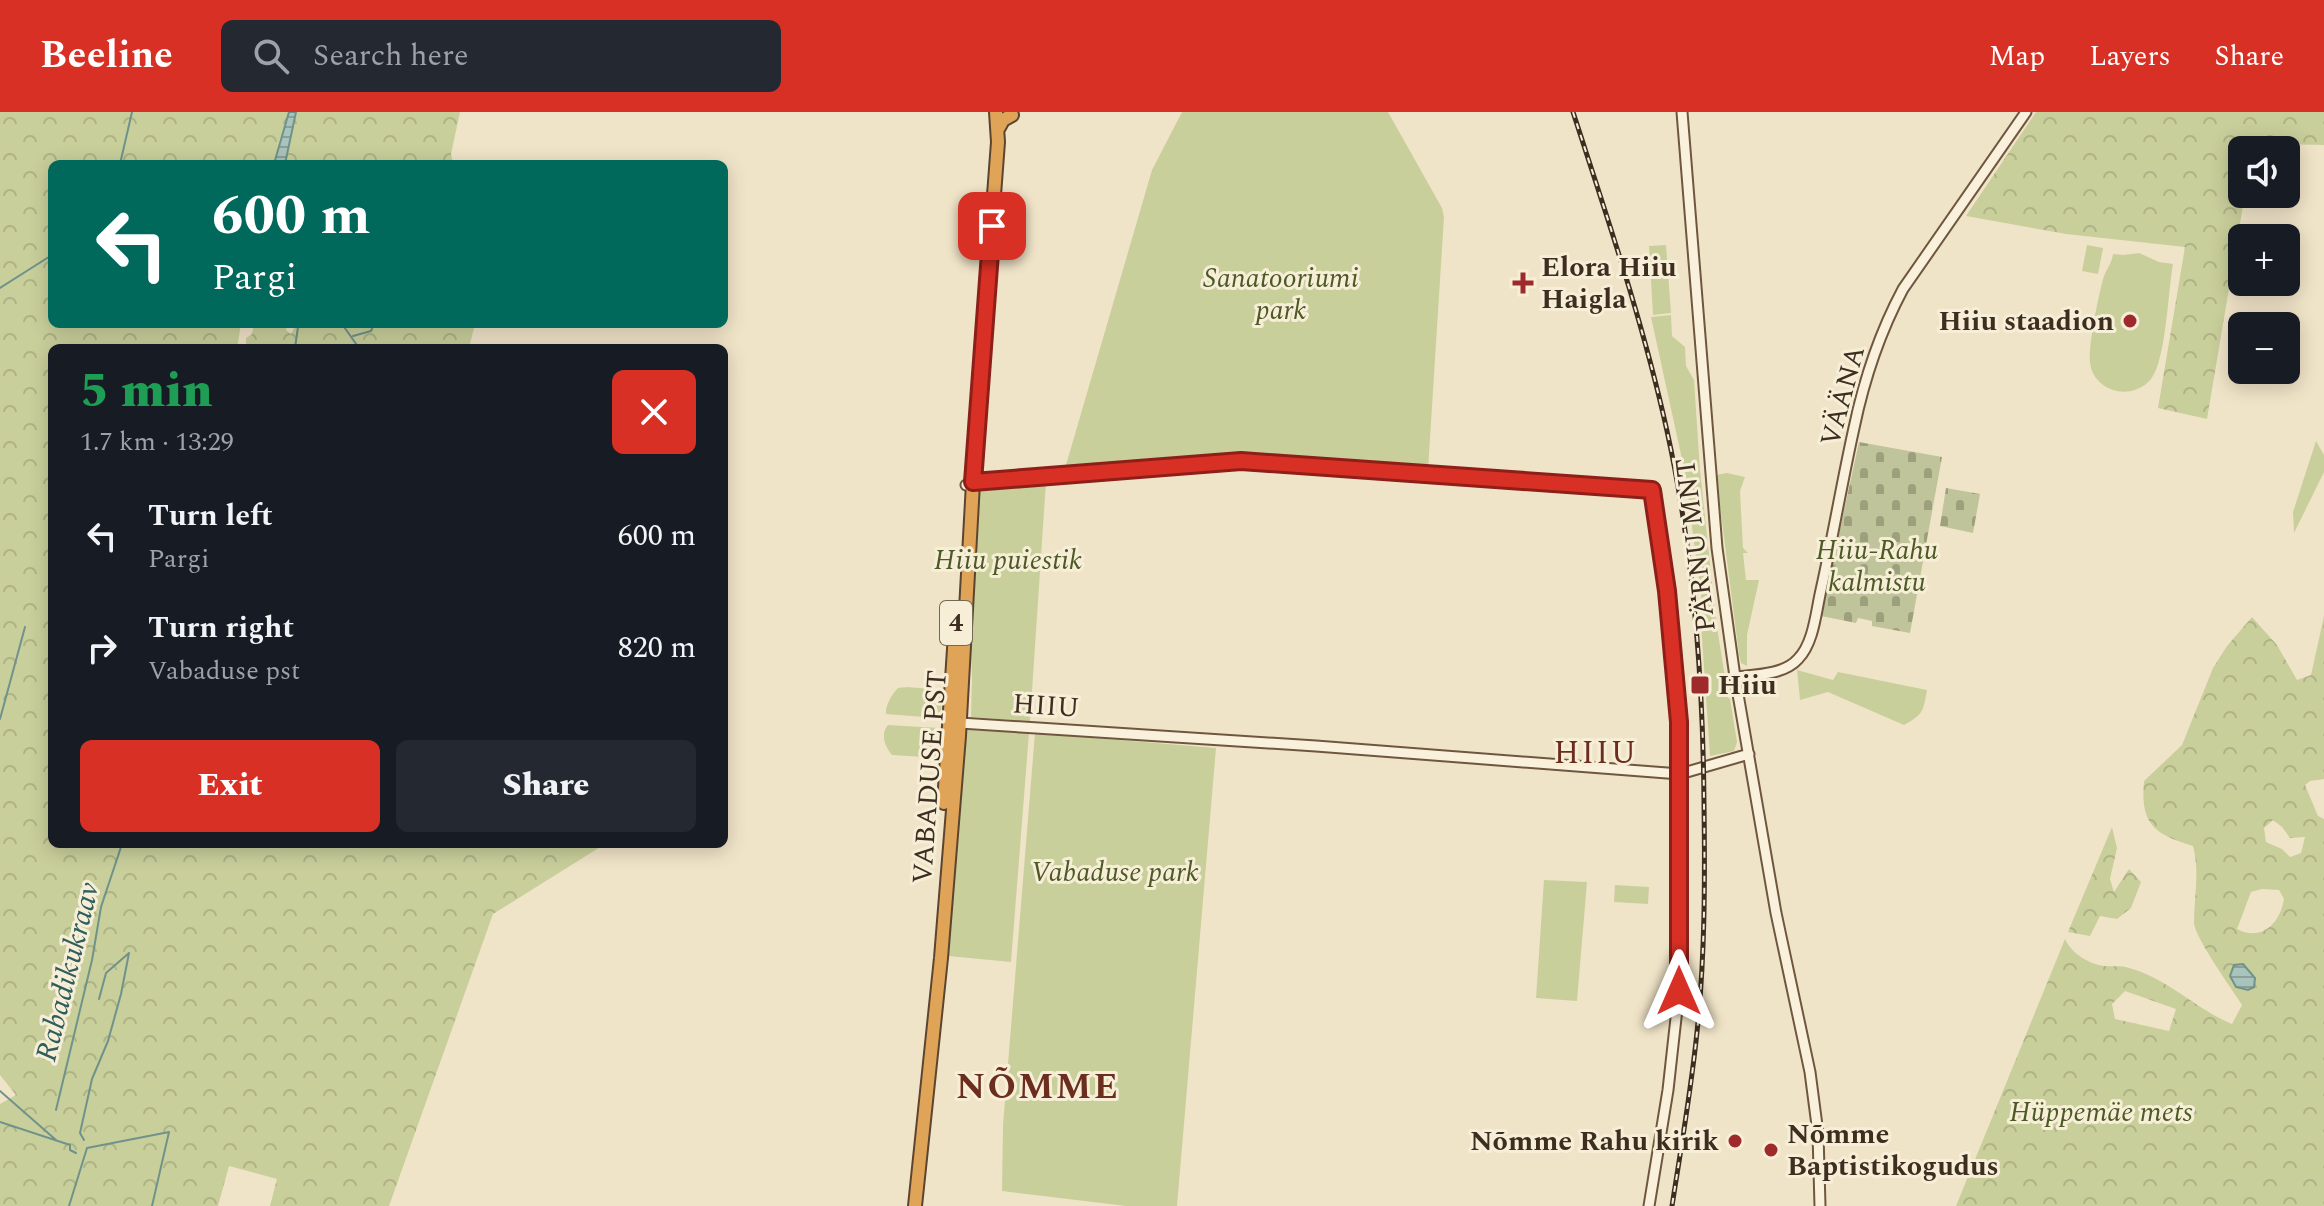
<!DOCTYPE html>
<meta charset="utf-8">
<style>
body{margin:0;font-family:Spectral,serif;background:#242831;color:#f1f3f6;height:100vh;display:flex;flex-direction:column;font-size:30px;white-space:nowrap}
*{box-sizing:border-box;margin:0}
p{font-size:26px;color:#9ea1a6}
.icon{flex:none;width:44px;height:44px;fill:none;stroke:currentColor;stroke-width:2;stroke-linecap:round;stroke-linejoin:round}
.map{position:relative;flex:1;overflow:hidden}
.drawer{position:absolute;left:48px;top:232px;width:680px;height:504px;display:flex;flex-direction:column;background:#171b24;border-radius:12px;box-shadow:0 4px 20px #0003}
.drawer>*{flex:none}
.banner{position:absolute;left:48px;top:48px;width:680px;height:168px;border-radius:12px;box-shadow:0 4px 20px #0003;background:#00695c;color:#fff;overflow:hidden}
.buttons{position:absolute;left:2228px;top:24px;display:grid;gap:16px}
.buttons a{display:grid;place-items:center;width:72px;height:72px;border-radius:12px;background:#171b24;box-shadow:0 4px 20px #0003;font-size:40px}
.pin{position:absolute;display:grid;place-items:center;width:68px;height:68px;color:#fff;margin:-34px;border-radius:16px;box-shadow:0 4px 12px #0006}
.me{position:absolute;width:88px;margin:-44px;rotate:0deg;stroke-linejoin:round;filter:drop-shadow(0 0 6px #0008)}
.turn{display:flex;align-items:center;gap:28px;height:168px;padding:0 32px;font-size:36px}
.turn .icon{width:104px;height:104px;stroke-width:2.5}
.turn b{display:block;font-size:56px;line-height:68px}
.round{display:grid;place-items:center;flex:none;width:84px;height:84px;border-radius:12px;background:#242831}
.summary{display:flex;align-items:center;justify-content:space-between;height:136px;padding:0 32px}
h1{font-size:48px;font-weight:800;line-height:60px;color:#1e9e55}
.action{display:flex;gap:16px;margin-top:auto;padding:16px 32px}
.action a{flex:1;height:92px;border-radius:12px;background:#d93025;color:#fff;font-size:32px;font-weight:800;line-height:92px;text-align:center}
.action a+a{background:#242831;color:#f1f3f6}
ul{padding:0;list-style:none}
li{display:flex;align-items:center;gap:24px;height:112px;padding:0 32px}
li div{flex:1}
li b{display:block;font-size:30px}
li em{font-style:normal}
header{display:flex;align-items:center;gap:48px;box-sizing:border-box;height:112px;padding:0 40px;background:#d93025;color:#fff}
header strong{font-size:38px}
nav{display:flex;gap:44px;margin-inline-start:auto;font-size:28px}
.search{width:560px;height:72px;background:#242831;display:flex;align-items:center;gap:20px;box-sizing:border-box;padding:0 28px;border-radius:12px;color:#9ea1a6;font-size:30px}
.map>svg:first-child{display:block}
</style>
<header>
<strong>Beeline</strong>
<div class="search"><svg class="icon" aria-label="search" viewBox="0 0 24 24"><circle cx="10" cy="10" r="6"/><path d="M15 15l6 6"/></svg>Search here</div>
<nav><a>Map</a><a>Layers</a><a>Share</a></nav>
</header>
<div class="map">
<svg width="2324" height="1094" viewBox="0 0 2324 1094">
<defs>
<pattern id="forest-crowns" width="20" height="18" patternUnits="userSpaceOnUse" patternTransform="scale(2)"><rect width="20" height="18" fill="#c9cf9b"/><path d="M2 6a3 3 0 1 1 6 0M12 15a3 3 0 1 1 6 0" fill="none" stroke="#aeb285"/></pattern>
<pattern id="cemetery-stones" width="16" height="16" patternUnits="userSpaceOnUse" patternTransform="scale(2)"><rect width="16" height="16" fill="#bfc49a"/><path d="M2 7V4a2 2 0 0 1 4 0v3zM10 15v-3a2 2 0 0 1 4 0v3z" fill="#9ca07d"/></pattern>
<pattern id="water-rules" width="6" height="5" patternUnits="userSpaceOnUse" patternTransform="scale(2)"><rect width="6" height="5" fill="#a9c4bc"/><path d="M0 2.5h6" fill="none" stroke="#8ba098"/></pattern>
</defs>
<rect width="100%" height="100%" fill="#f0e4c8"/>
<path fill="#c9cf9b" d="M 1182,0 L 1388,0 L 1442,96 L 1444,105 L 1428,358 L 1259,341 L 1066,353 L 1152,58 Z
M 1666,133 L 1671,201 L 1653,203 L 1649,134 Z
M 2087,133 L 2103,136 L 2098,162 L 2082,159 Z
M 2139,141 L 2159,150 L 2173,152 C 2168,179 2166,248 2151,267 C 2132,290 2093,280 2090,250 C 2088,234 2099,180 2104,164 C 2107,156 2112,151 2113,142 L 2123,143 Z
M 1671,203 L 1672,224 L 1685,235 L 1686,254 L 1694,268 L 1700,358 L 1716,509 L 1725,565 L 1725,583 L 1730,587 L 1737,630 L 1734,639 L 1710,644 L 1700,496 L 1702,491 L 1685,361 L 1651,205 Z
M 2316,329 L 2324,343 L 2324,360 L 2294,421 L 2293,400 Z
M 1727,361 L 1745,365 L 1740,379 L 1743,436 L 1748,441 L 1743,441 L 1746,468 L 1759,468 L 1747,523 L 1747,554 L 1741,551 L 1739,542 L 1716,363 Z
M 1046,370 L 1030,609 L 971,605 L 972,566 L 970,520 L 980,375 Z
M 1797,558 L 1833,568 L 1838,560 L 1927,578 C 1923,599 1924,602 1904,613 L 1828,580 L 1800,588 Z
M 907,575 L 944,578 L 941,598 L 937,606 L 886,602 C 885,594 892,582 898,576 Z
M 888,613 L 939,616 L 940,631 L 936,631 L 935,637 L 939,638 L 939,646 L 892,643 C 885,635 880,622 888,613 Z
M 967,618 L 1029,621 L 1011,850 L 948,844 Z
M 1035,621 L 1216,636 L 1177,1094 L 1126,1094 L 1002,1079 L 1003,1013 Z
M 1544,768 L 1587,770 L 1577,889 L 1536,886 Z
M 1615,773 L 1649,775 L 1648,792 L 1614,790 Z"/>
<path fill="url(#forest-crowns)" fill-rule="evenodd" d="M 0,0 L 289,0 L 274,52 L 52,52 L 52,212 L 241,212 L 237,236 L 52,236 L 52,732 L 605,732 L 493,802 L 389,1094 L 270,1094 L 277,1067 L 229,1054 L 218,1094 L 0,1094 L 0,992 L 16,983 L 0,963 Z
M 296,0 L 460,0 L 451,42 L 453,52 L 285,52 Z
M 2036,0 L 2324,0 L 2324,33 L 2265,32 L 2254,38 L 2242,38 L 2242,82 L 2245,82 L 2207,307 L 2158,296 L 2185,135 L 2066,122 L 1966,104 Z
M 254,212 L 287,212 L 286,218 L 291,222 L 296,212 L 475,212 L 469,236 L 246,236 L 246,226 L 252,222 Z
M 2324,504 L 2324,667 L 2310,669 L 2305,673 L 2318,704 L 2324,707 L 2324,1094 L 1956,1094 L 2065,827 C 2071,841 2089,852 2104,854 C 2112,855 2121,853 2129,856 C 2167,866 2196,897 2232,912 L 2242,893 C 2232,877 2195,826 2194,811 C 2194,784 2200,761 2193,734 C 2154,722 2140,712 2144,669 L 2182,633 L 2213,556 L 2227,534 L 2252,505 L 2277,533 L 2297,568 L 2311,563 ZM 2273,708 L 2282,715 L 2290,726 L 2305,725 L 2301,741 L 2290,745 L 2282,737 L 2266,730 L 2264,716 ZM 2262,777 L 2279,778 L 2284,787 C 2280,811 2262,830 2237,817 L 2251,780 ZM 2125,879 L 2176,897 L 2169,919 L 2115,907 L 2112,892 Z
M 2112,715 L 2117,736 L 2110,767 L 2114,780 L 2129,757 L 2141,770 L 2131,796 L 2117,807 L 2100,804 L 2090,824 L 2068,820 Z"/>
<path fill="url(#cemetery-stones)" d="M 1859,330 L 1942,345 L 1910,521 L 1872,514 L 1872,509 L 1858,506 L 1856,511 L 1821,504 Z
M 1946,376 L 1980,382 L 1973,421 L 1940,414 Z"/>
<path fill="url(#water-rules)" stroke="#6f938a" stroke-width="2" d="M 289,0 L 296,0 L 285,52 L 274,52 Z
M 2243,852 L 2255,866 L 2254,875 L 2248,878 L 2236,875 L 2230,864 L 2234,853 Z"/>
<g fill="none" stroke-linecap="round" stroke-linejoin="round">
<path stroke="#6f938a" stroke-width="2" d="M 120,52 L 132,0
M 0,176 L 52,143
M 342,212 L 359,236
M 353,224 L 371,219 L 374,212
M 295,236 L 298,215 L 296,212
M 0,607 L 25,515
M 0,979 L 56,1028
M 56,998 L 92,848 L 101,795 L 122,732
M 0,1010 L 70,1033 L 70,1038 L 76,1041
M 84,1028 L 80,1021 L 92,967 L 108,929 L 121,882 L 129,841 L 106,861 L 99,887
M 69,1094 L 87,1036 L 169,1020 L 152,1094"/>
<g stroke="#6f573f" stroke-width="13">
<path id="secondary" d="M 1682,0 L 1717,436 L 1735,565 L 1776,801 L 1810,960 L 1818,1021 L 1820,1094
M 966,373 L 973,370 L 1241,349 L 1652,378 L 1669,501 L 1680,646 L 1679,879 L 1668,978 L 1649,1094
M 1735,565 C 1754,563 1784,563 1798,547 C 1814,531 1816,499 1821,478 C 1833,424 1842,370 1854,316 C 1864,268 1880,220 1903,177 L 2026,0
M 960,611 L 1316,634 L 1680,662 L 1749,642"/>
</g>
<g stroke="#5b4430" stroke-width="16">
<path id="highway" d="M 998,17 L 1003,8 L 1012,3
M 944,691 L 956,506
M 915,1094 L 941,846 L 959,624 L 975,335 L 998,30 L 996,0"/>
</g>
<use href="#secondary" stroke="#faf1dc" stroke-width="9"/>
<use href="#highway" stroke="#e0a458" stroke-width="12"/>
<g stroke="#3d2e20" stroke-width="5">
<path id="rail" d="M 1573,0 C 1607,105 1643,210 1667,319 C 1694,441 1703,566 1704,691 C 1705,768 1705,844 1697,920 C 1691,979 1681,1036 1672,1094"/>
</g>
<use href="#rail" stroke="#f7eed8" stroke-width="2" stroke-dasharray="6" stroke-linecap="butt"/>
</g>
<g fill="none" stroke-linecap="round" stroke-linejoin="round">
<g stroke="#8d1f18" stroke-width="20">
<path id="route" d="M 992,114 L 973,370 L 1241,349 L 1652,378 L 1667,479 L 1679,610 L 1679,879"/>
</g>
<use href="#route" stroke="#d93025" stroke-width="14"/>
</g>
<g fill="#9e2a2b" stroke="#f7eed8" stroke-width="3">
<path d="M1519 159h8v8h8v8h-8v8h-8v-8h-8v-8h8z"/>
<circle cx="2130" cy="209" r="8"/>
<rect x="1690" y="563" width="20" height="20" rx="4"/>
<circle cx="1735" cy="1029" r="8"/>
<circle cx="1771" cy="1038" r="8"/>
</g>
<g text-anchor="middle" dominant-baseline="central" stroke-width="6" stroke-linejoin="round" paint-order="stroke">
<rect fill="#f7eed8" stroke="#756857" stroke-width="2" x="940" y="489" width="32" height="44" rx="6"/>
<g font-size="26" font-weight="bold" fill="#3d2e20">
<text x="956" y="511">4</text>
</g>
<g font-size="28" font-weight="bold" fill="#3d2e20" stroke="#f7eed8" text-anchor="start">
<text x="1541" y="155">Elora Hiiu<tspan x="1541" dy="32">Haigla</tspan></text>
<text x="2114" y="209" text-anchor="end">Hiiu staadion</text>
<text x="1718" y="573">Hiiu</text>
<text x="1787" y="1022">Nõmme<tspan x="1787" dy="32">Baptistikogudus</tspan></text>
<text x="1719" y="1029" text-anchor="end">Nõmme Rahu kirik</text>
</g>
<g font-size="28" font-style="italic" fill="#4d5a26" stroke="#f7eed8">
<text x="1281" y="166">Sanatooriumi<tspan x="1281" dy="32">park</tspan></text>
<text x="1877" y="438">Hiiu-Rahu<tspan x="1877" dy="32">kalmistu</tspan></text>
<text x="1008" y="448">Hiiu puiestik</text>
<text x="1115" y="760">Vabaduse park</text>
<text x="2101" y="1000">Hüppemäe mets</text>
</g>
<g font-size="28" fill="#3d2e20" stroke="#f7eed8">
<text transform="translate(1843 284) rotate(-75)">VÄÄNA</text>
<text transform="translate(1696 433) rotate(-97)">PÄRNU MNT</text>
<text transform="translate(1046 594) rotate(4)">HIIU</text>
<text transform="translate(930 665) rotate(-86)">VABADUSE PST</text>
</g>
<g font-size="30" font-style="italic" fill="#2f5d5a" stroke="#f7eed8">
<text transform="translate(68 860) rotate(-76)">Rabadikukraav</text>
</g>
<g font-size="32" letter-spacing="2" fill="#6b2e1e" stroke="#f7eed8">
<text x="1596" y="641">HIIU</text>
</g>
<g font-size="36" font-weight="bold" letter-spacing="2" fill="#6b2e1e" stroke="#f7eed8">
<text x="1038" y="975">NÕMME</text>
</g>
</g>
</svg>
<div class="buttons">
<a><svg class="icon" aria-label="sound" viewBox="0 0 24 24"><path d="M4 9h4l5-4v14l-5-4H4zM17 9q2 3 0 6"/></svg></a>
<a>+</a>
<a>−</a>
</div>
<div class="pin" style="left:992px;top:114px;background:#d93025"><svg class="icon" aria-label="arrive" viewBox="0 0 24 24"><path d="M6 21V4h12l-3 4 3 4H6"/></svg></div>
<svg class="me" style="left:1679px;top:879px" viewBox="-20 -20 40 40"><path d="M0-17L14 15 0 8-14 15z" fill="#d93025" stroke="#fff" stroke-width="4"/></svg>
<div class="banner">
<div class="turn"><svg class="icon" aria-label="left" viewBox="0 0 24 24"><path d="M17 20v-9H6M10 6l-5 5 5 5"/></svg><div><b>600 m</b>Pargi</div></div>
</div>
<section class="drawer">
<div class="summary"><div><h1>5 min</h1><p>1.7 km · 13:29</p></div><a class="round" style="background:#d93025;color:#fff"><svg class="icon" aria-label="close" viewBox="0 0 24 24"><path d="M6 6l12 12M18 6L6 18"/></svg></a></div>
<ul>
<li><svg class="icon" aria-label="left" viewBox="0 0 24 24"><path d="M17 20v-9H6M10 6l-5 5 5 5"/></svg><div><b>Turn left</b><p>Pargi</p></div><em>600 m</em></li>
<li><svg class="icon" aria-label="right" viewBox="0 0 24 24"><path d="M7 20v-9h11M14 6l5 5-5 5"/></svg><div><b>Turn right</b><p>Vabaduse pst</p></div><em>820 m</em></li>
</ul>
<div class="action"><a>Exit</a><a>Share</a></div>
</section>
</div>
